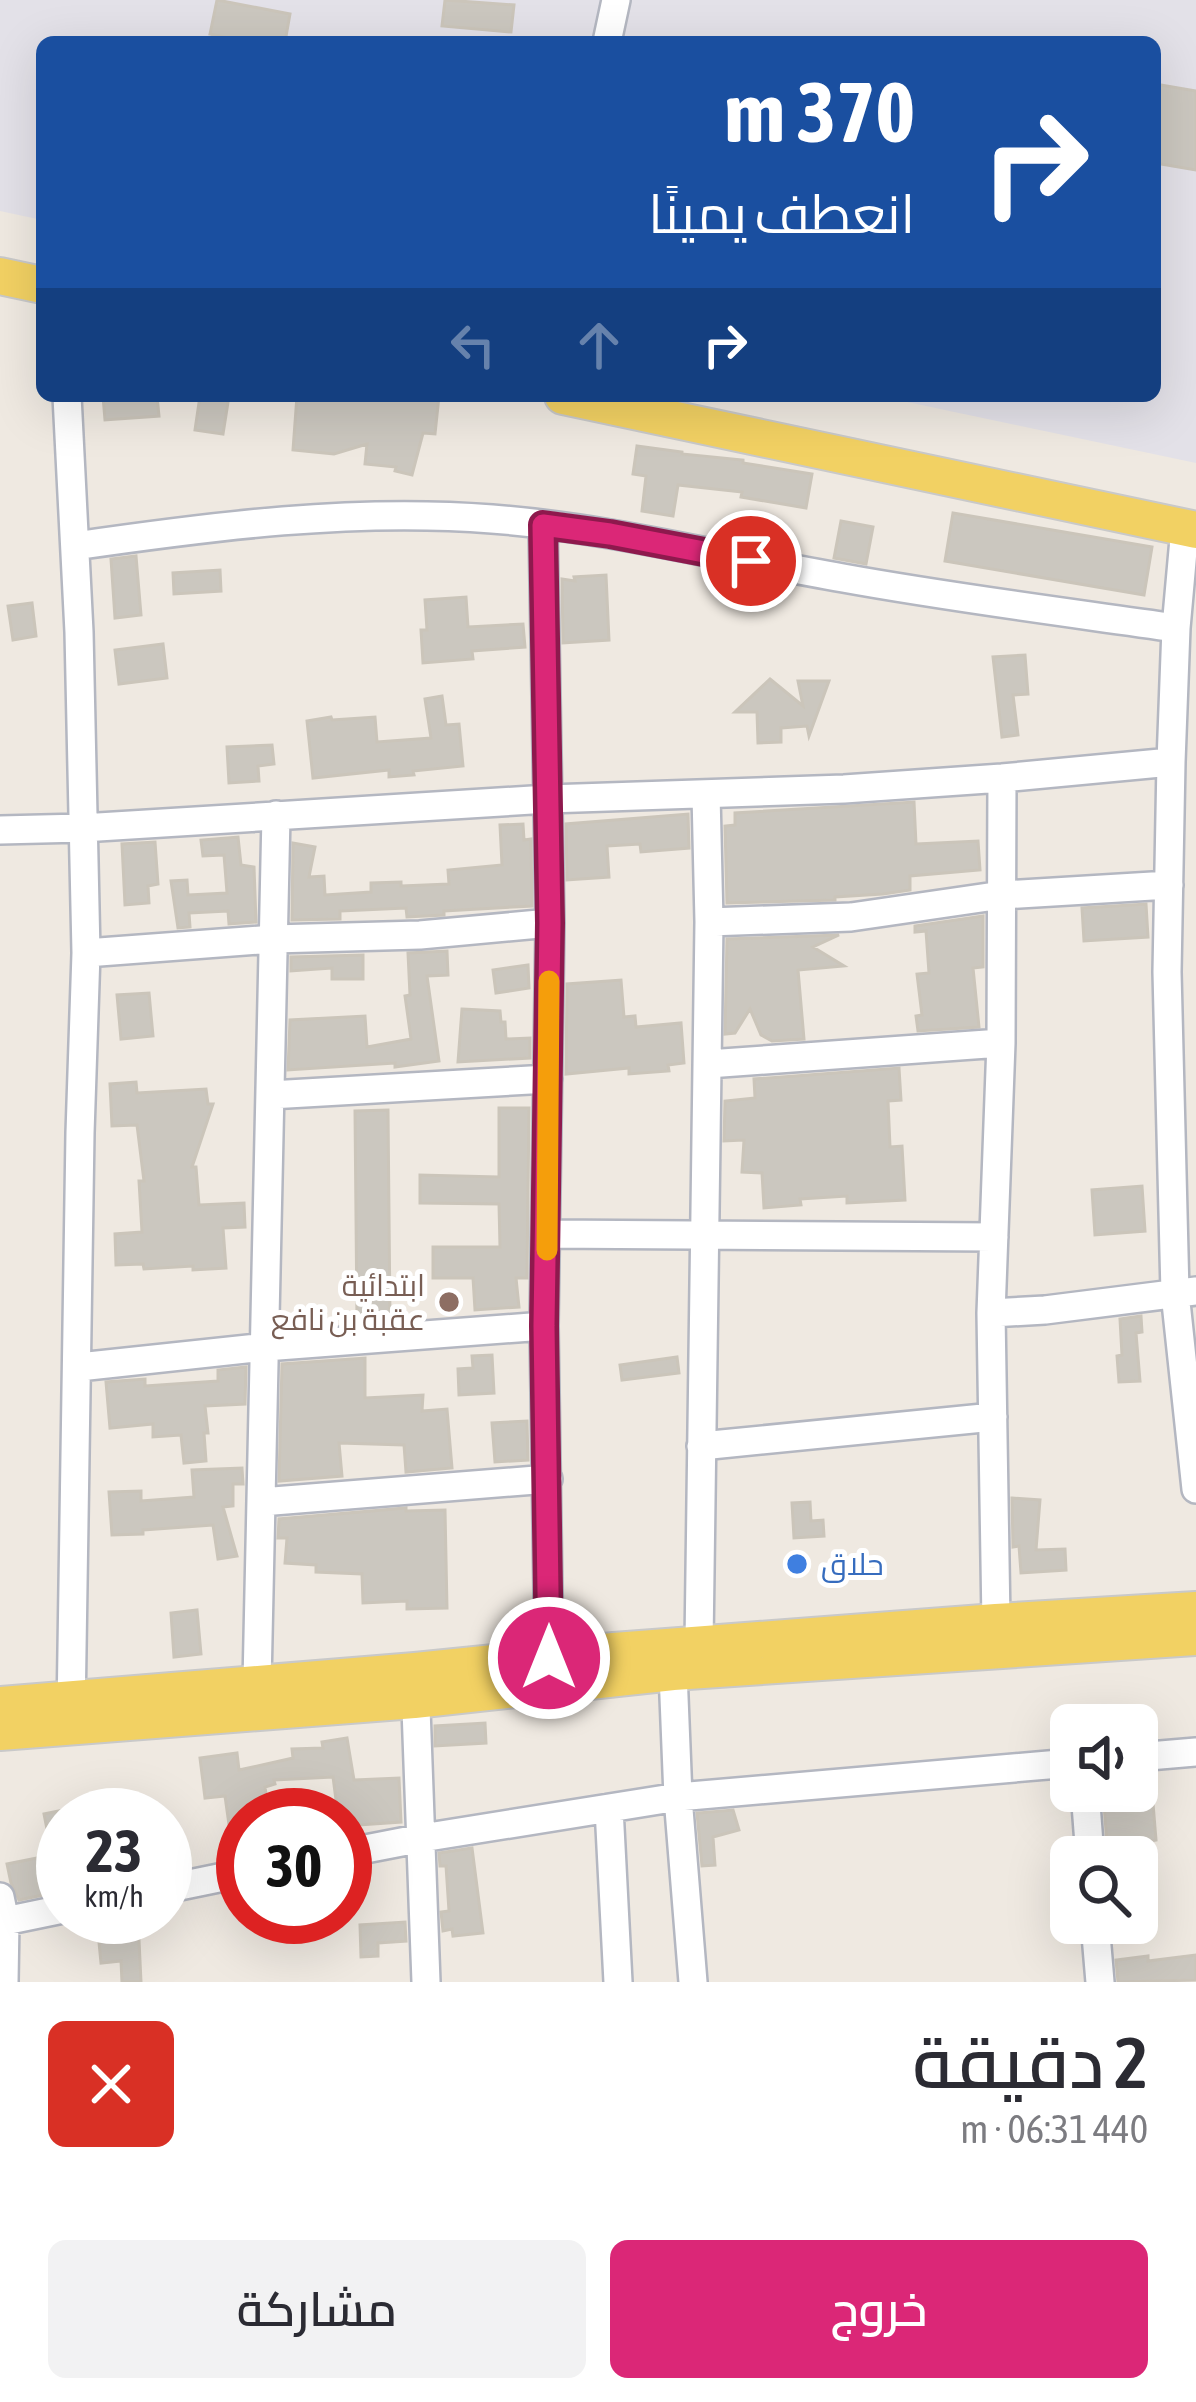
<!DOCTYPE html>
<html lang="ar">
<meta charset="utf-8">
<style>
body{margin:0;font-family:"Asap Condensed",Cairo,sans-serif;background:#f2f2f3;color:#2b2b33;direction:rtl;height:100vh;display:flex;flex-direction:column;font-size:45px;white-space:nowrap}
*{box-sizing:border-box;margin:0}
p{font-size:39px;color:#7c7c81}
.icon{flex:none;width:66px;height:66px;fill:none;stroke:currentColor;stroke-width:2;stroke-linecap:round;stroke-linejoin:round}
.map{position:relative;height:1982px;overflow:hidden;direction:ltr}
.details{display:flex;flex-direction:column;background:#fff;flex:1}
.details>*{flex:none}
.banner{position:absolute;left:36px;top:36px;width:1125px;height:366px;border-radius:18px;box-shadow:0 12px 48px #0002;direction:rtl;background:#1a4fa0;color:#fff;overflow:hidden}
.buttons{position:absolute;left:1050px;top:1704px;display:grid;gap:24px}
.buttons a{display:grid;place-items:center;width:108px;height:108px;border-radius:18px;background:#fff;box-shadow:0 12px 48px #0002;font-size:60px}
.speed{position:absolute;left:36px;top:1788px;display:flex;gap:24px;font-size:60px;font-weight:700;text-align:center}
.speed>*{display:grid;place-content:center;width:156px;height:156px;border-radius:50%;background:#fff;box-shadow:0 12px 48px #0002;line-height:1}
.speed small{font-size:30px;font-weight:400}
.speed .limit{border:18px solid #d22;background:#fff;color:#111}
.pin{position:absolute;display:grid;place-items:center;width:102px;height:102px;color:#fff;margin:-51px;border:6px solid #fff;border-radius:50%;box-shadow:0 3px 12px #0007}
.me{position:absolute;width:132px;margin:-66px;rotate:0deg;stroke-linejoin:round;filter:drop-shadow(0 0 9px #0008)}
.turn{display:flex;align-items:center;gap:42px;height:252px;padding:0 48px;font-size:54px}
.turn .icon{width:156px;height:156px;stroke-width:2.5}
.turn b{display:block;font-size:84px;line-height:102px}
.lanes{display:flex;align-items:center;height:114px;padding:0 48px;background:#0003;justify-content:center;gap:60px;direction:ltr}
.lanes .off{opacity:.35}
.round{display:grid;place-items:center;flex:none;width:126px;height:126px;border-radius:18px;background:#f2f2f3}
.summary{display:flex;align-items:center;justify-content:space-between;height:204px;padding:0 48px}
h1{font-size:72px;font-weight:600;line-height:90px}
.button{display:flex;gap:24px;margin-top:auto;padding:24px 48px}
.button a{flex:1;height:138px;border-radius:18px;background:#db2777;color:#fff;font-size:48px;font-weight:600;line-height:138px;text-align:center}
.button a+a{background:#f2f2f3;color:#2b2b33}
.map>svg:first-child{display:block}
</style>
<div class="map">
<svg width="1196" height="1982" viewBox="0 0 1196 1982">
<rect width="100%" height="100%" fill="#efe9e1"/>
<path fill="#e3e1e8" d="M 0,0 L 1196,0 L 1196,463 L 879,396 L 1155,396 L 1155,42 L 42,42 L 42,220 L 0,211 Z"/>
<path fill="#cbc7bf" stroke="#cbc5ba" stroke-width="3" d="M 217,0 L 290,14 L 285,42 L 247,42 L 210,34 Z
M 445,0 L 514,5 L 511,32 L 442,26 Z
M 1155,84 L 1196,91 L 1196,170 L 1155,163 Z
M 103,396 L 157,396 L 159,416 L 105,420 Z
M 200,396 L 229,396 L 223,434 L 195,430 Z
M 297,396 L 439,396 L 435,434 L 423,433 L 412,475 L 395,471 L 396,467 L 365,464 L 367,444 L 334,454 L 293,450 Z
M 637,446 L 682,452 L 682,454 L 743,460 L 743,463 L 812,474 L 806,508 L 741,497 L 742,492 L 678,485 L 673,516 L 642,511 L 646,476 L 633,474 Z
M 953,513 L 1152,547 L 1144,595 L 945,561 Z
M 841,521 L 873,527 L 866,564 L 834,558 Z
M 136,556 L 141,615 L 115,618 L 111,559 Z
M 220,570 L 221,591 L 174,594 L 173,573 Z
M 606,575 L 609,640 L 563,643 L 562,579 L 575,581 L 574,577 Z
M 466,597 L 468,627 L 523,624 L 525,647 L 472,651 L 473,659 L 423,663 L 421,630 L 427,630 L 425,600 Z
M 32,603 L 36,636 L 13,640 L 8,606 Z
M 163,644 L 167,678 L 119,684 L 115,650 Z
M 1025,655 L 1028,694 L 1013,695 L 1018,735 L 1002,737 L 993,657 Z
M 770,679 L 803,706 L 798,681 L 829,681 L 809,736 L 807,726 L 781,728 L 781,742 L 758,743 L 757,712 L 735,712 Z
M 442,696 L 446,725 L 459,724 L 463,766 L 413,771 L 414,775 L 389,777 L 389,770 L 313,778 L 307,721 L 331,717 L 332,720 L 375,717 L 377,742 L 431,738 L 425,699 Z
M 272,745 L 274,764 L 258,766 L 259,781 L 229,783 L 227,747 Z
M 914,802 L 916,844 L 978,841 L 980,870 L 910,876 L 910,890 L 883,894 L 835,897 L 835,900 L 727,903 L 725,826 L 735,825 L 735,813 Z
M 688,814 L 689,848 L 641,852 L 640,844 L 607,846 L 609,877 L 567,880 L 566,824 Z
M 523,824 L 524,840 L 531,839 L 532,906 L 444,911 L 444,915 L 407,917 L 406,908 L 340,911 L 340,919 L 292,920 L 293,843 L 315,847 L 309,877 L 324,876 L 325,895 L 371,892 L 371,883 L 401,882 L 401,886 L 449,884 L 448,870 L 502,865 L 500,825 Z
M 238,837 L 241,865 L 254,867 L 256,922 L 229,924 L 228,911 L 189,913 L 190,927 L 178,928 L 171,881 L 187,880 L 188,895 L 227,893 L 224,855 L 203,856 L 201,840 Z
M 155,842 L 158,884 L 148,886 L 149,903 L 125,905 L 122,844 Z
M 1146,904 L 1148,937 L 1084,941 L 1082,908 Z
M 983,916 L 983,967 L 973,968 L 979,1027 L 918,1031 L 916,1016 L 922,1015 L 917,974 L 929,973 L 926,931 L 915,932 L 915,926 Z
M 839,935 L 813,947 L 844,966 L 798,970 L 804,1039 L 772,1041 L 761,1035 L 750,1009 L 735,1033 L 725,1034 L 727,939 Z
M 447,951 L 448,975 L 427,976 L 439,1061 L 395,1067 L 395,1063 L 288,1070 L 290,1020 L 365,1016 L 367,1047 L 411,1039 L 405,996 L 410,995 L 408,953 Z
M 363,955 L 363,979 L 332,979 L 332,968 L 291,971 L 291,957 Z
M 528,965 L 529,988 L 496,993 L 493,970 Z
M 621,980 L 624,1017 L 635,1016 L 636,1027 L 681,1023 L 684,1063 L 668,1065 L 669,1071 L 629,1074 L 629,1068 L 566,1074 L 567,984 Z
M 149,993 L 153,1036 L 121,1039 L 117,995 Z
M 462,1009 L 500,1011 L 501,1022 L 505,1022 L 506,1039 L 530,1038 L 530,1058 L 458,1062 Z
M 899,1068 L 901,1100 L 888,1101 L 890,1147 L 902,1146 L 905,1200 L 847,1203 L 847,1196 L 800,1199 L 801,1205 L 764,1208 L 762,1173 L 742,1172 L 744,1140 L 724,1141 L 725,1101 L 755,1098 L 754,1079 Z
M 136,1082 L 137,1093 L 206,1089 L 208,1104 L 213,1104 L 192,1167 L 196,1167 L 199,1205 L 244,1203 L 245,1227 L 223,1228 L 226,1268 L 193,1270 L 193,1266 L 144,1269 L 143,1264 L 116,1265 L 115,1234 L 142,1232 L 139,1181 L 144,1181 L 137,1125 L 112,1126 L 110,1084 Z
M 499,1108 L 529,1108 L 527,1278 L 516,1278 L 519,1307 L 475,1310 L 473,1278 L 433,1278 L 433,1247 L 500,1247 L 499,1204 L 420,1203 L 420,1175 L 499,1177 Z
M 388,1110 L 390,1320 L 357,1320 L 355,1111 Z
M 1142,1186 L 1145,1231 L 1095,1235 L 1092,1190 Z
M 1141,1316 L 1142,1332 L 1136,1333 L 1140,1381 L 1119,1382 L 1117,1356 L 1122,1355 L 1120,1319 Z
M 492,1355 L 494,1393 L 459,1395 L 458,1369 L 473,1368 L 472,1356 Z
M 677,1357 L 679,1373 L 622,1380 L 620,1365 Z
M 365,1358 L 365,1398 L 423,1395 L 422,1411 L 447,1409 L 452,1468 L 406,1472 L 404,1445 L 339,1443 L 342,1476 L 279,1481 L 282,1364 Z
M 246,1367 L 245,1404 L 205,1406 L 208,1433 L 204,1433 L 206,1461 L 184,1463 L 181,1435 L 153,1437 L 153,1424 L 110,1428 L 106,1382 L 145,1379 L 145,1386 L 218,1381 L 218,1370 Z
M 527,1421 L 528,1460 L 495,1462 L 492,1423 Z
M 242,1468 L 243,1484 L 233,1484 L 233,1506 L 223,1507 L 237,1556 L 218,1559 L 213,1525 L 143,1530 L 143,1534 L 112,1535 L 109,1492 L 141,1491 L 141,1501 L 194,1497 L 192,1470 Z
M 1012,1498 L 1040,1500 L 1036,1550 L 1065,1549 L 1066,1570 L 1021,1573 L 1019,1546 L 1013,1547 Z
M 810,1502 L 811,1521 L 823,1520 L 824,1536 L 794,1538 L 792,1503 Z
M 406,1508 L 406,1511 L 445,1510 L 447,1608 L 407,1609 L 407,1601 L 363,1603 L 362,1574 L 316,1572 L 316,1565 L 285,1563 L 287,1538 L 278,1538 L 279,1519 Z
M 197,1610 L 201,1654 L 174,1657 L 171,1613 Z
M 485,1723 L 486,1743 L 435,1746 L 435,1726 Z
M 347,1738 L 354,1780 L 399,1778 L 401,1822 L 345,1826 L 345,1815 L 338,1815 L 333,1777 L 274,1780 L 275,1784 L 265,1787 L 269,1815 L 243,1815 L 243,1852 L 233,1853 L 225,1796 L 205,1798 L 200,1758 L 237,1753 L 239,1770 L 293,1758 L 292,1749 L 323,1748 L 322,1742 Z
M 1103,1791 L 1152,1791 L 1156,1840 L 1151,1841 L 1152,1857 L 1108,1857 Z
M 63,1810 L 63,1891 L 19,1900 L 11,1883 L 7,1864 L 52,1855 L 44,1814 Z
M 733,1810 L 739,1830 L 713,1837 L 715,1865 L 702,1866 L 697,1813 Z
M 472,1848 L 483,1933 L 453,1936 L 452,1929 L 443,1931 L 441,1912 L 449,1911 L 446,1866 L 440,1866 L 439,1853 Z
M 138,1919 L 141,1982 L 122,1982 L 121,1961 L 101,1963 L 97,1921 Z
M 405,1922 L 406,1941 L 378,1943 L 378,1956 L 361,1957 L 360,1925 Z
M 1196,1955 L 1196,1980 L 1118,1982 L 1116,1960 L 1148,1956 L 1148,1961 Z"/>
<g fill="none" stroke-linecap="round" stroke-linejoin="round">
<g stroke="#b4b7c1" stroke-width="32">
<path id="minor" d="M 607,42 L 616,0
M 67,396 L 79,632 L 86,953 L 80,1133 L 71,1714
M 543,525 L 550,923 L 544,1326 L 549,1658
M 1185,528 L 1176,628 L 1171,762 L 1167,972 L 1175,1293 L 1196,1489
M 75,546 C 214,526 352,508 492,519 C 611,528 726,558 843,578 C 953,598 1065,612 1176,628
M 0,830 L 82,828 L 548,799 L 844,789 L 1002,778 L 1171,762
M 709,922 L 851,917 L 1002,895 L 1169,885
M 86,953 L 273,939 L 420,935 L 550,923
M 708,1064 L 1001,1043
M 270,1095 L 548,1079
M 547,1234 L 994,1237
M 991,1313 L 1045,1310 L 1196,1291
M 79,1367 L 265,1347 L 544,1326
M 701,1446 L 993,1417
M 261,1502 L 548,1479
M 996,1622 L 991,1313 L 1001,1043 L 1002,778
M 699,1644 L 709,922 L 706,794
M 673,1672 L 678,1797 L 693,1982
M 415,1681 L 426,1982
M 257,1683 L 276,815
M 1137,1757 L 1196,1752
M 1085,1791 L 1090,1857
M 609,1808 L 618,1982
M 345,1853 L 422,1838 L 678,1797 L 1071,1763
M 165,1889 L 243,1873
M 0,1897 L 5,1921 L 4,1982
M 0,1922 L 63,1909
M 1095,1923 L 1100,1982"/>
</g>
<g stroke="#c9c9c9" stroke-width="40">
<path id="major" d="M 0,276 L 42,285
M 563,396 L 1196,530
M 0,1705 L 415,1671 L 614,1651 L 996,1622 L 1196,1610
M 0,1732 L 414,1700 L 673,1672 L 1196,1637"/>
</g>
<use href="#minor" stroke="#fff" stroke-width="27"/>
<use href="#major" stroke="#f2d163" stroke-width="36"/>
</g>
<g fill="none" stroke-linecap="round" stroke-linejoin="round">
<g stroke="#8e194d" stroke-width="30">
<path id="route" d="M 549,1658 L 544,1326 L 550,923 L 543,525 L 610,534 L 751,561"/>
</g>
<use href="#route" stroke="#db2777" stroke-width="21"/>
<path stroke="#f59e0b" stroke-width="21" d="M 547,1250 L 549,981"/>
</g>
<circle fill="#8d6e63" stroke="#fff" stroke-width="4.5" cx="449" cy="1302" r="12"/>
<circle fill="#3f7fe0" stroke="#fff" stroke-width="4.5" cx="797" cy="1564" r="12"/>
<g text-anchor="middle" dominant-baseline="central" stroke-width="10" stroke-linejoin="round" paint-order="stroke">
<g font-size="30" fill="#785e54" stroke="#fff" text-anchor="end">
<text x="425" y="1285">ابتدائية<tspan x="425" dy="34">عقبة بن نافع</tspan></text>
</g>
<g font-size="30" fill="#366cbe" stroke="#fff" text-anchor="start">
<text x="821" y="1564">حلاق</text>
</g>
</g>
</svg>
<div class="buttons">
<a><svg class="icon" aria-label="sound" viewBox="0 0 24 24"><path d="M4 9h4l5-4v14l-5-4H4zM17 9q2 3 0 6"/></svg></a>
<a><svg class="icon" aria-label="search" viewBox="0 0 24 24"><circle cx="10" cy="10" r="6"/><path d="M15 15l6 6"/></svg></a>
</div>
<div class="speed"><div>23<small>km/h</small></div><div class="limit">30</div></div>
<div class="pin" style="left:751px;top:561px;background:#d93025"><svg class="icon" aria-label="arrive" viewBox="0 0 24 24"><path d="M6 21V4h12l-3 4 3 4H6"/></svg></div>
<svg class="me" style="left:549px;top:1658px" viewBox="-20 -20 40 40"><circle r="17" fill="#db2777" stroke="#fff" stroke-width="3"/><path d="M0-11L8 9 0 5-8 9z" fill="#fff"/></svg>
<div class="banner">
<div class="turn"><svg class="icon" aria-label="right" viewBox="0 0 24 24"><path d="M7 20v-9h11M14 6l5 5-5 5"/></svg><div><b>370 m</b>انعطف يمينًا</div></div>
<div class="lanes"><svg class="icon off" aria-label="left" viewBox="0 0 24 24"><path d="M17 20v-9H6M10 6l-5 5 5 5"/></svg><svg class="icon off" aria-label="ahead" viewBox="0 0 24 24"><path d="M12 20V5M6 11l6-6 6 6"/></svg><svg class="icon" aria-label="right" viewBox="0 0 24 24"><path d="M7 20v-9h11M14 6l5 5-5 5"/></svg></div>
</div>
</div>
<section class="details">
<div class="summary"><div><h1>2 دقيقة</h1><p>440 m · 06:31</p></div><a class="round" style="background:#d93025;color:#fff"><svg class="icon" aria-label="close" viewBox="0 0 24 24"><path d="M6 6l12 12M18 6L6 18"/></svg></a></div>
<div class="button"><a>خروج</a><a>مشاركة</a></div>
</section>
